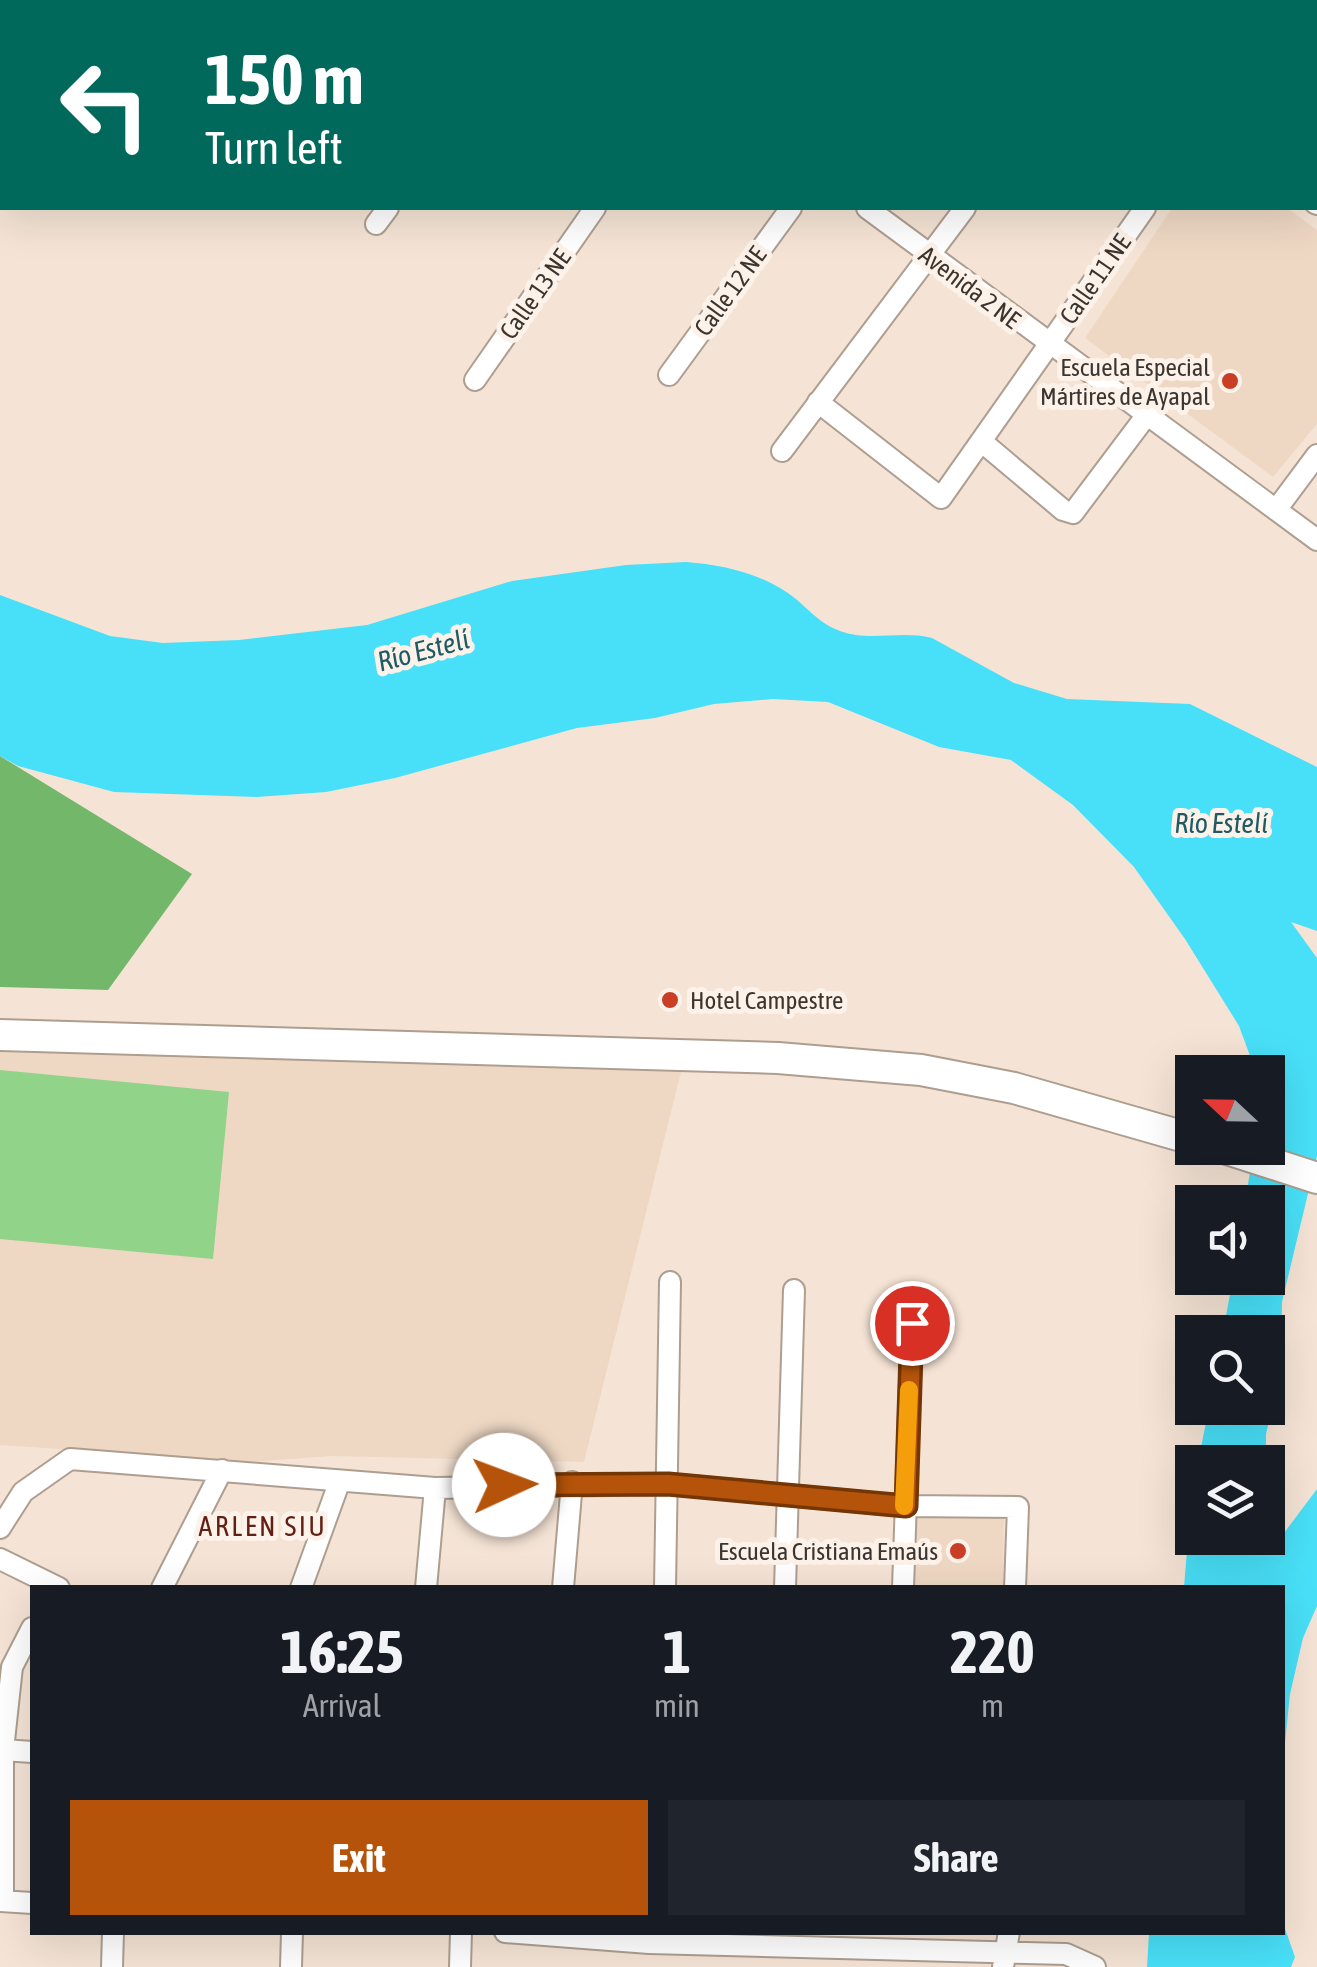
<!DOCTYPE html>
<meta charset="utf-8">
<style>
body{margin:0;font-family:"Asap Condensed",sans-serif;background:#20242c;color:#f1f3f6;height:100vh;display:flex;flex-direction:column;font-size:38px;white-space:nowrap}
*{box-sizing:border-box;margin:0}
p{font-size:32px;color:#9ea1a6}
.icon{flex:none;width:55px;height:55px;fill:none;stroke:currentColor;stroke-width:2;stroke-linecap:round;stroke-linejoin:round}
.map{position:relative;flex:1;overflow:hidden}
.drawer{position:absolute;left:30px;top:1585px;width:1255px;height:350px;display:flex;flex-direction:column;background:#171b24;border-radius:0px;box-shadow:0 10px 40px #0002}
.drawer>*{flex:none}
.guide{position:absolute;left:0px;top:0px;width:1318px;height:210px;box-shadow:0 10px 40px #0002;background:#00695c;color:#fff;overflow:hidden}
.needle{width:65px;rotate:292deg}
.fabs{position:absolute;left:1175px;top:1055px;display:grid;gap:20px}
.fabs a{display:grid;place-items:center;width:110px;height:110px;border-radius:0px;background:#171b24;box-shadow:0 10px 40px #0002;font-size:50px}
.pin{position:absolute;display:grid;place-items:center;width:85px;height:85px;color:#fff;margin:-42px;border:5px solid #fff;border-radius:50%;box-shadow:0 2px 10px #0007}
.me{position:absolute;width:110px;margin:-55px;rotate:88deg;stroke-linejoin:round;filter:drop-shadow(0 0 8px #0008)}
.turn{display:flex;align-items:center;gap:35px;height:210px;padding:0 40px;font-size:45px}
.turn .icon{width:130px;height:130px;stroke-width:2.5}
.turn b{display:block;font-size:70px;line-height:85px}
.eta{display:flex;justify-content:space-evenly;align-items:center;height:170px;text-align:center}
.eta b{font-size:60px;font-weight:700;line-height:70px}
.cta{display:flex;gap:20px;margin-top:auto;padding:20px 40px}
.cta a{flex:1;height:115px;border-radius:0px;background:#b45309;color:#fff;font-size:40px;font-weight:700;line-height:115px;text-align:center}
.cta a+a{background:#20242c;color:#f1f3f6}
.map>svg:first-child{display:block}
</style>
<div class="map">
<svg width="1317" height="1967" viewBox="0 0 1317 1967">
<rect width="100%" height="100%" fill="#f5e4d5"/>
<path fill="#eed8c4" d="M 1172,208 L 1287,208 L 1317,230 L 1317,424 L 1273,477 L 1085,338 Z
M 0,1049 L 681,1072 L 584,1462 L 331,1456 L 252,1462 L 0,1445 Z
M 914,1515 L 1004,1515 L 1003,1587 L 912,1588 Z"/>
<path fill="#91d388" d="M 0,1070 L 229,1092 L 213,1259 L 0,1239 Z"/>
<path fill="#73b76a" d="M 0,756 L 192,874 L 108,990 L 0,987 Z"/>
<path fill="#48e0f8" d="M 686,562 C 725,565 765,574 796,599 C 811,612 821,624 840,631 C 869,642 901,630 932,638 L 1014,683 L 1067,699 L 1190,704 L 1317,767 L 1317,931 L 1291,922 L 1317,958 L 1317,1156 L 1282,1302 L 1281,1371 L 1266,1434 L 1266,1462 L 1198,1462 L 1209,1408 L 1268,1408 L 1268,1332 L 1223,1332 L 1233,1278 L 1268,1278 L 1268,1202 L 1245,1202 L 1254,1148 L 1268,1148 L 1268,1072 L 1256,1072 L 1239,1026 L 1185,939 L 1134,867 L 1073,805 L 1011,760 L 939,747 L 828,702 L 773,699 L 714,704 L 655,718 L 577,728 L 395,778 L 326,792 L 257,797 L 114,792 L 18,766 L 0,756 L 0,595 L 110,636 L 163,643 L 239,640 L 367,625 L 512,581 L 626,565 Z
M 1317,1489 L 1317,1606 L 1303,1638 L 1290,1694 L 1283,1762 L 1282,1588 L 1184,1587 L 1192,1491 L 1192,1538 L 1268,1538 L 1268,1529 L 1269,1553 Z
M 1283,1923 L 1295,1957 L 1291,1967 L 1147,1967 L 1149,1933 L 1282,1932 Z"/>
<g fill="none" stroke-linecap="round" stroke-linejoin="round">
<g stroke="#ad9e90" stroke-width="24">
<path id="street" d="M 605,0 L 608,2
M 1053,0 L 1056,2
M 538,2 L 540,0
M 738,2 L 740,0
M 940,2 L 942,0
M 1289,2 L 1291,0
M 1315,203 L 1317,204
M 867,208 L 1317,540
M 376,224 L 388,208
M 669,375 L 791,208
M 475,380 L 595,208
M 818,402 L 941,498 L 1145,208
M 981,441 L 1063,510 L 1073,513 L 1146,416
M 782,451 L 965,208
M 1276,510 L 1317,455
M 0,1528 L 23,1492 L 70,1459 L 435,1488 L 669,1484 L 905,1506 L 1018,1507 L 1015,1588
M 0,1559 L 59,1588
M 162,1588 L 222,1470
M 301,1588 L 339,1483
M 426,1588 L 435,1488
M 563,1588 L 572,1482
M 665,1588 L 670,1282
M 785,1588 L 794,1290
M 903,1588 L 912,1323
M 3,1750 L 32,1752
M 0,1901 L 32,1903
M 3,1901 L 3,1750 L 12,1667 L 32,1628
M 505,1932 L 649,1943 L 1066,1954 L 1095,1967
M 112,1967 L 113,1932
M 291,1967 L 292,1932
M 460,1967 L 461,1932
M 1003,1967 L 1009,1932"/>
</g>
<g stroke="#ad9e90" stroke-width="34">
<path id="secondary" d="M 0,1035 L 778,1058 L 921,1070 L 1014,1088 L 1192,1139
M 1224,1148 L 1317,1178"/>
</g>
<g stroke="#ad9e90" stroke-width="41">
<path id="highway" d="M 45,2 L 49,0
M 0,27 L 2,25"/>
</g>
<use href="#street" stroke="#fff" stroke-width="20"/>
<use href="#secondary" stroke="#fff" stroke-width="30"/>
<use href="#highway" stroke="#fff" stroke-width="38"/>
</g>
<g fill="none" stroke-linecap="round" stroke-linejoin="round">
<g stroke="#753606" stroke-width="25">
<path id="route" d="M 504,1485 L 668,1484 L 906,1506 L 912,1323"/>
</g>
<use href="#route" stroke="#b45309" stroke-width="18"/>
<path stroke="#f59e0b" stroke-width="18" d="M 904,1506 L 909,1390"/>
</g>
<g fill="#ca3e26" stroke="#fdf2e9" stroke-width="4">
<circle cx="1230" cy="381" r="10"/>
<circle cx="670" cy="1000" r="10"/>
<circle cx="958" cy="1551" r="10"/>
</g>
<g text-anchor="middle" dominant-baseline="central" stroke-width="10" stroke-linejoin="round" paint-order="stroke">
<g font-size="25" fill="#3b342f" stroke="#fdf2e9">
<text transform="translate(1095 279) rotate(-55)">Calle 11 NE</text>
<text transform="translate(970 287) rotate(37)">Avenida 2 NE</text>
<text transform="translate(730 291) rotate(-54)">Calle 12 NE</text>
<text transform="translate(535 294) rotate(-55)">Calle 13 NE</text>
</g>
<g font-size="25" fill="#3b342f" stroke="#fdf2e9" text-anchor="end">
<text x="1210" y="367">Escuela Especial<tspan x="1210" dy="29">Mártires de Ayapal</tspan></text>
<text x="690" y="1000" text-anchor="start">Hotel Campestre</text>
<text x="938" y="1551">Escuela Cristiana Emaús</text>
</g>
<g font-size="28" font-style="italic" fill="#1e5b65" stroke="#fdf2e9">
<text transform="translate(423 650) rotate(-15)">Río Estelí</text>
<text x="1221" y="823">Río Estelí</text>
</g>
<g font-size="28" letter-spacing="2.5" fill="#621f13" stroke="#fdf2e9">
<text x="263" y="1526">ARLEN SIU</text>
</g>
</g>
</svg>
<div class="fabs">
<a><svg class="needle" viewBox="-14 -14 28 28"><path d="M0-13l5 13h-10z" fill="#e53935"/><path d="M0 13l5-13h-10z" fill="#9ea1a6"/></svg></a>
<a><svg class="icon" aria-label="sound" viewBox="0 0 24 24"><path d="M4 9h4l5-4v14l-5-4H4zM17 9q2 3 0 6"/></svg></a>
<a><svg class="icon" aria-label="search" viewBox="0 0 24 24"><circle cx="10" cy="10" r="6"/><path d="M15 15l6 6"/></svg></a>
<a><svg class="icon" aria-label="layers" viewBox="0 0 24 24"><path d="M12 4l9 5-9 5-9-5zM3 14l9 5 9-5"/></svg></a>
</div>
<div class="pin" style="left:912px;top:1323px;background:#d93025"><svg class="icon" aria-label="arrive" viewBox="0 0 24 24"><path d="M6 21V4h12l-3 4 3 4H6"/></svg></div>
<svg class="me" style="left:504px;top:1485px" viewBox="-20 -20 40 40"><circle r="19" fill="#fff"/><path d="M0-13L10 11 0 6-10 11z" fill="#b45309"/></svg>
<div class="guide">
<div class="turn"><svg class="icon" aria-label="left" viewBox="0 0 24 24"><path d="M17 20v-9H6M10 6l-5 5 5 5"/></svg><div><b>150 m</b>Turn left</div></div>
</div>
<section class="drawer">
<div class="eta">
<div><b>16:25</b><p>Arrival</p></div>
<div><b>1</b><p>min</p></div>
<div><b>220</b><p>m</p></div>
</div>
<div class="cta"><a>Exit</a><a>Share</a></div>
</section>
</div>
